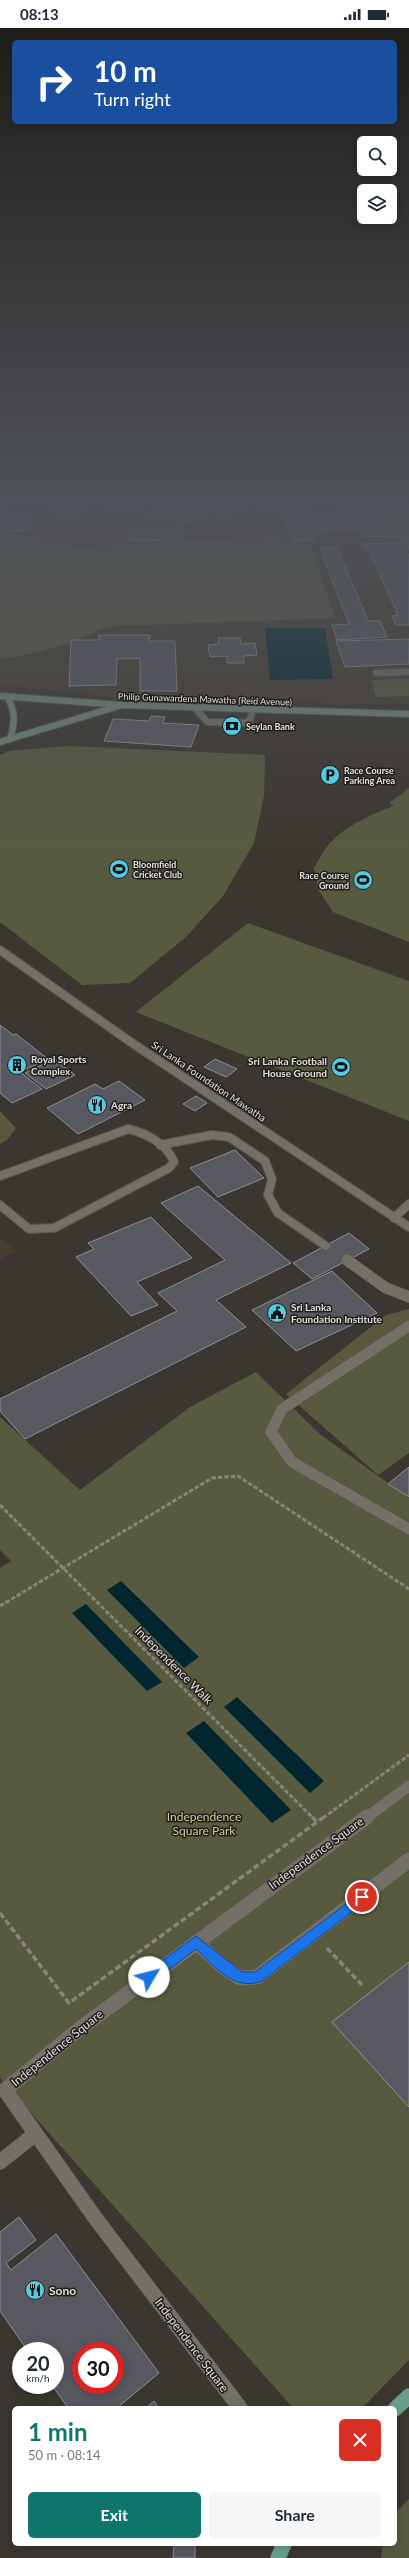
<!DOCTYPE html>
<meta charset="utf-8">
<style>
body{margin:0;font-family:Lato,sans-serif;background:#f6f6f7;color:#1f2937;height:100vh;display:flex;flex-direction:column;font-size:15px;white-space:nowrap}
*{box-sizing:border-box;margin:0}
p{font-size:13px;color:#747a83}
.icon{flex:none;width:22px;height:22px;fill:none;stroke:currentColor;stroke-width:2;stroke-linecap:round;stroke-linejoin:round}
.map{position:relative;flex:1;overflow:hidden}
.side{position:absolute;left:12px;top:2378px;width:385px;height:140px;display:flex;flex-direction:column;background:#fff;border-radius:6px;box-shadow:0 2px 10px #0003}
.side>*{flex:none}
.banner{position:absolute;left:12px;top:12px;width:385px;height:84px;border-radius:6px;box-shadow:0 2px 10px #0003;background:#1a4fa0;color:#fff;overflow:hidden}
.buttons{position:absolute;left:357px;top:108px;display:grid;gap:8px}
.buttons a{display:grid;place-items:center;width:40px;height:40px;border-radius:6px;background:#fff;box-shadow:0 2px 10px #0003;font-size:20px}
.speed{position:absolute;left:12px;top:2314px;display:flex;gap:8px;font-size:20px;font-weight:700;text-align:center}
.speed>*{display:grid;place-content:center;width:52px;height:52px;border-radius:50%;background:#fff;box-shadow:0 2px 10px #0003;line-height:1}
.speed small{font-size:10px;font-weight:400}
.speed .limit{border:6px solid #d22;background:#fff;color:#111}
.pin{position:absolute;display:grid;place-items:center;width:34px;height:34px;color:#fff;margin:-17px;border:2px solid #fff;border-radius:50%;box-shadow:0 1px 4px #0007}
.me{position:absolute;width:44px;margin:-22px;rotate:53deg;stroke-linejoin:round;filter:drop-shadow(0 0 3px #0008)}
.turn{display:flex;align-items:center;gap:14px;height:84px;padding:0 16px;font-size:18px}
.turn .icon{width:52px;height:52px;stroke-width:2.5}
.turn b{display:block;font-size:28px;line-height:34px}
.round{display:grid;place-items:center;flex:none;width:42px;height:42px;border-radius:6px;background:#f6f6f7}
.headline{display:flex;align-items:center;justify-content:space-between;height:68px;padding:0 16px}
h1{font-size:24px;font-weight:700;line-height:30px;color:#0f766e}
.button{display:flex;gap:8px;margin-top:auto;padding:8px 16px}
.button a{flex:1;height:46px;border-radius:6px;background:#0f766e;color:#fff;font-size:16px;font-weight:700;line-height:46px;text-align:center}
.button a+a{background:#f6f6f7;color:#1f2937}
.status{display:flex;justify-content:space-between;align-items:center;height:28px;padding:0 20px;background:#fff;direction:ltr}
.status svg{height:11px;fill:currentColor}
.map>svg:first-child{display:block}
</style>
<div class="status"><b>08:13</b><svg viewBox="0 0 49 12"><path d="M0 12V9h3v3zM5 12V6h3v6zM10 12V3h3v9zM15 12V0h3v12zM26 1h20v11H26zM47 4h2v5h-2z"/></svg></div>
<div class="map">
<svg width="409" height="2530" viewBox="0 0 409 2530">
<rect width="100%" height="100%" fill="#3b362f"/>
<path fill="#453d30" d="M 0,476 L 17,476 L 55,502 L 18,476 L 409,476 L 409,677 L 138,671 L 0,657 Z
M 0,1209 L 17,1223 L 0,1232 Z"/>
<path fill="#585a40" d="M 395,487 L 409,487 L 409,509 L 403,509 Z
M 0,505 L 49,510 L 79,519 L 284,508 L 287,515 L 310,516 L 335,590 L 116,598 C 101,600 95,604 81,610 C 57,620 26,628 0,631 Z
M 409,651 L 409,668 L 376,669 L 372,652 Z
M 69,718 L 265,727 L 264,768 L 254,815 L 223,868 L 186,909 L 130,955 L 82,957 L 0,894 L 0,727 L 10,723 Z
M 409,760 L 409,914 L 333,884 L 319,863 L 314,840 C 319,832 324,821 331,814 C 346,798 373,785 394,778 L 389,775 Z
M 248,895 L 409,953 L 409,1093 L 136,984 Z
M 0,1083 L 16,1100 L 7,1112 L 0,1116 Z
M 409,1281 L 409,1425 L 378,1447 L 286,1366 L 386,1287 Z
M 256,1344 L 321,1407 L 409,1470 L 409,2332 L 362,2380 L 293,2380 L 0,2050 L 0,1540 L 11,1533 L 0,1522 L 0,1389 L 80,1462 L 190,1379 Z
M 409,2471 L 409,2530 L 381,2530 L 383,2516 L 395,2516 L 395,2485 Z"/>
<path fill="#002630" d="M 265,600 L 325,600 L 333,651 L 270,652 Z
M 121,1553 L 199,1629 L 184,1640 L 107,1562 Z
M 86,1576 L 162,1654 L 147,1663 L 72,1585 Z
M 237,1669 L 324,1753 L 310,1765 L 224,1679 Z
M 204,1693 L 291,1782 L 272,1795 L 186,1705 Z"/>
<path fill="#585861" stroke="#8f8f99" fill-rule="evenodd" d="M 44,476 L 77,476 L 89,484 L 63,490 Z
M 108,476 L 152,476 L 114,484 L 104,477 Z
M 170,476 L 191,476 L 211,489 L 195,493 Z
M 199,476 L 233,476 L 245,483 L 220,489 Z
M 251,476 L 320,476 L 269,487 Z
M 376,476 L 409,476 L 409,486 L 400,486 L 396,478 L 377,478 Z
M 0,477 L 7,477 L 6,486 L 30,486 L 29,503 L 0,503 Z
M 168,477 L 193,493 L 177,497 L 152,481 Z
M 383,482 L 396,508 L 364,509 L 361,501 L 312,504 L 315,512 L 292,513 L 282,486 Z
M 154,484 L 161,489 L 148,492 L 142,487 Z
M 181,502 L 183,512 L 130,513 L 128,503 Z
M 409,514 L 409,521 L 405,521 L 409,528 L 409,597 L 396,597 L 392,588 L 398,587 L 369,522 L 365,522 L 361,516 Z
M 337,519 L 368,593 L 380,593 L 387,609 L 337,612 L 332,597 L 349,596 L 320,520 Z
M 99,607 L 150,607 L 149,613 L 175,613 L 177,663 L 140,663 L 140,630 L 117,631 L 116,657 L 69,658 L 71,612 L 99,612 Z
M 218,610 L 240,610 L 241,616 L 255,615 L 257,627 L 243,628 L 244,635 L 227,635 L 227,628 L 210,629 L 208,617 L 219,616 Z
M 409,611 L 409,636 L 345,639 L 336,613 Z
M 151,688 L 165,689 L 163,695 L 199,697 L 191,719 L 104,713 L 113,691 L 149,693 Z
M 0,997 L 13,1007 L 16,1006 L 48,1031 L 20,1044 L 42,1061 L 12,1075 L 0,1065 Z
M 54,1031 L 75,1047 L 46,1061 L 25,1045 Z
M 215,1031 L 237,1041 L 226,1049 L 204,1039 Z
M 119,1053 L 145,1072 L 78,1106 L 47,1080 L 95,1056 L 103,1061 Z
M 196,1068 L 207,1075 L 195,1083 L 183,1076 Z
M 235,1122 L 264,1150 L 218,1169 L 190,1140 Z
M 198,1158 L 291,1235 L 216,1272 L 246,1299 L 25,1411 L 0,1383 L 0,1371 L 177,1283 L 158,1265 L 225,1232 L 161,1175 Z
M 151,1189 L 192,1230 L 137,1254 L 158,1277 L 131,1288 L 76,1229 L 94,1221 L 88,1215 Z
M 349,1205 L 369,1221 L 312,1251 L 293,1235 Z
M 332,1243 L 377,1285 L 296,1323 L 252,1282 Z
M 409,1439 L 409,1469 L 388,1456 Z
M 409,1934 L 409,2079 L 332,1994 Z
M 19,2189 L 36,2212 L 6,2235 L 11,2242 L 56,2206 L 159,2345 L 117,2380 L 68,2380 L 52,2357 L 55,2357 L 55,2323 L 28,2323 L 0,2283 L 0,2204 ZM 81,2323 L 115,2323 L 115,2357 L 81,2357 Z
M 154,2373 L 159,2380 L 146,2380 Z
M 174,2516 L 195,2516 L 195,2530 L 173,2530 Z"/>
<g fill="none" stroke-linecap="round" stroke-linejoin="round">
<g stroke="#57544d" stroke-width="8">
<path id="service-far3" d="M 388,487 L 400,508 L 409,511
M 376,645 L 409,644
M 195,680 L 207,694 L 246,695 L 250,692 L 253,681"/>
</g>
<g stroke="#57544d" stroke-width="10">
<path id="service-far2" d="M 160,1117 L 212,1107 L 229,1109 L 265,1133 L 272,1151 L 268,1167 L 278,1185 L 326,1218
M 0,1148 L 128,1101 C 146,1105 167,1116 174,1134 L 169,1140 L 54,1200 L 29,1201 L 0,1177
M 394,1190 L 409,1176"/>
</g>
<g stroke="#57544d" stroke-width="12">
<path id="service-far1" d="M 347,1232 L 386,1260 L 409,1269"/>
</g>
<g stroke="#57544d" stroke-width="16">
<path id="service" d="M 196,1914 L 222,1938 L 240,1950 L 257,1949 L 409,1832
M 0,2134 L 34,2107"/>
</g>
<g stroke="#57544d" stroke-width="12">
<path id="minor-far1" d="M 409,1298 L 282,1381 L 271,1404 L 292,1434 L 409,1501
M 366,1790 L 409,1758"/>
</g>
<g stroke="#57544d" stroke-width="16">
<path id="minor" d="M 240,2380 L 96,2191 L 5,2062 L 78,2002 L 367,1789"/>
</g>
<g stroke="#57544d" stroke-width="10">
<path id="tertiary" d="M 0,922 L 132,1015 L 409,1199"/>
</g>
<g stroke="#57544d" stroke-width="8">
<path id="secondary" d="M 0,668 L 122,677 L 409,686
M 7,669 C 16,683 15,695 10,711
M 0,714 L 119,678"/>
</g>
<g stroke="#57544d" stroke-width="16">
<path id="primary" d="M 395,2381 L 409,2368
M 278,2530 L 284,2516"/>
</g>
<path stroke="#87837d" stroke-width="3" stroke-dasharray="4.5 2" stroke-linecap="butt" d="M 0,1477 L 313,1790
M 0,1578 L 212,1450 L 238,1448 L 409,1561
M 323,1790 L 409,1727"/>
<path stroke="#87837d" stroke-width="3.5" stroke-dasharray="6 3" stroke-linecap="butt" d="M 312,1789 L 318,1795
M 0,1885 L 69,1975 L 324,1789
M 327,1920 L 362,1957"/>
<use href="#service-far3" stroke="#746f67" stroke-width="6"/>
<use href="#service-far2" stroke="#746f67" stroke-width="8"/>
<use href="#service-far1" stroke="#746f67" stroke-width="11"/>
<use href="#service" stroke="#746f67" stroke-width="15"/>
<use href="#minor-far1" stroke="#746f67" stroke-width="11"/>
<use href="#minor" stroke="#746f67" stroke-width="15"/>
<use href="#tertiary" stroke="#746f67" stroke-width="8"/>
<use href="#secondary" stroke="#6f877a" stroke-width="6"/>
<use href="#primary" stroke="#6a9f8e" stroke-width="15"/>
</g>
<linearGradient id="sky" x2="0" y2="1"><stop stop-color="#201e1a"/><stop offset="0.57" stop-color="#4f5258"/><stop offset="1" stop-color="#4f5258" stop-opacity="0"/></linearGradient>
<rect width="409" height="830" fill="url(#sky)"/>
<path fill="#1a73e8" stroke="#114b97" d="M 362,1864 L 366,1865 L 366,1873 L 262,1953 C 234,1964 214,1938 196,1921 L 154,1953 L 145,1953 L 143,1949 L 145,1945 L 196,1908 L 242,1944 L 255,1944 Z"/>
<defs>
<g id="bank-disc" transform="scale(1)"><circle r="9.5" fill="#56c9e1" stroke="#201e1b"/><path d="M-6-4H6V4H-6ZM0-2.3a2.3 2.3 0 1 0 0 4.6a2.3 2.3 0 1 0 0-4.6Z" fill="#111"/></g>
<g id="parking-disc" transform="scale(1)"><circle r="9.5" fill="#56c9e1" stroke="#201e1b"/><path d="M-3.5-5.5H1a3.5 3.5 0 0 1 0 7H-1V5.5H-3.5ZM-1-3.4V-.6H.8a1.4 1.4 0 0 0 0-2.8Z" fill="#111"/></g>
<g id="stadium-disc" transform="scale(1)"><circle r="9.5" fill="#56c9e1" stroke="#201e1b"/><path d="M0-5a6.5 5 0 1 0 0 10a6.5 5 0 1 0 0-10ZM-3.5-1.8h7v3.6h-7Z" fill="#111"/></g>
<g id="building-disc" transform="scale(1)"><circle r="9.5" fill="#56c9e1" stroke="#201e1b"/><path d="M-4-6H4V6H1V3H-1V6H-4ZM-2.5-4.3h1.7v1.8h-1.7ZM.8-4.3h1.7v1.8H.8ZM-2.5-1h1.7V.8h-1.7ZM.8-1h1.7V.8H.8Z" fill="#111"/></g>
<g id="restaurant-disc" transform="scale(1)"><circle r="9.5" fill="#56c9e1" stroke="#201e1b"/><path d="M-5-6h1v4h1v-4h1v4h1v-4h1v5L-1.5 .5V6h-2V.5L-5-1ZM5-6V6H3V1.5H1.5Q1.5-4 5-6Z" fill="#111"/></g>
<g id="civic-disc" transform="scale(1)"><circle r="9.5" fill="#56c9e1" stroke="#201e1b"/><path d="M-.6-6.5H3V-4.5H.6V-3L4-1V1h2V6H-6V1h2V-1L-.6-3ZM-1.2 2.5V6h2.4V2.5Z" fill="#111"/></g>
</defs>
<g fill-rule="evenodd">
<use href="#bank-disc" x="232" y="698"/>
<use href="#parking-disc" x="330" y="747"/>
<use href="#stadium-disc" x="119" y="841"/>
<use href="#stadium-disc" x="363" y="852"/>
<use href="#building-disc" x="17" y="1037"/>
<use href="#stadium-disc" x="341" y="1039"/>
<use href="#restaurant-disc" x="97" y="1077"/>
<use href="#civic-disc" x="277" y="1285"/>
<use href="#restaurant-disc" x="35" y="2262"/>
</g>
<g text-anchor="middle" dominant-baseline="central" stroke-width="3" stroke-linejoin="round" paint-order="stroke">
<g font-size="9" fill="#e1ded9" stroke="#201e1b">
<text transform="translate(205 671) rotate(2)">Philip Gunawardena Mawatha (Reid Avenue)</text>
</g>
<g font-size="9" font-weight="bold" fill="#e1ded9" stroke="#201e1b" text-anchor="start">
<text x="246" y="698">Seylan Bank</text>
<text x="344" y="742">Race Course<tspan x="344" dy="10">Parking Area</tspan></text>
<text x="133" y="836">Bloomfield<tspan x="133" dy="10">Cricket Club</tspan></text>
<text x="349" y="847" text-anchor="end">Race Course<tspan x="349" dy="10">Ground</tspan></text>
</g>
<g font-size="10" font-weight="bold" fill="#e1ded9" stroke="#201e1b" text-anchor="start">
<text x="31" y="1031">Royal Sports<tspan x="31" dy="12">Complex</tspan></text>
<text x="327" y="1033" text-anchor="end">Sri Lanka Football<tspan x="327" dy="12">House Ground</tspan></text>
<text x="111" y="1077">Agra</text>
<text x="291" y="1279">Sri Lanka<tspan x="291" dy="12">Foundation Institute</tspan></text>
</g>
<g font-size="10" fill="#e1ded9" stroke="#201e1b">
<text transform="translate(209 1053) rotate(34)">Sri Lanka Foundation Mawatha</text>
</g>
<g font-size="12" fill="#e1ded9" stroke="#201e1b">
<text transform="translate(174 1637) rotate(45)">Independence Walk</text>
<text transform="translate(316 1825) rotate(-36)">Independence Square</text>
<text transform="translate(57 2020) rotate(-39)">Independence Square</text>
<text transform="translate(192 2317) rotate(53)">Independence Square</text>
</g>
<g font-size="12" fill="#cacd94" stroke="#201e1b">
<text x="204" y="1788">Independence<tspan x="204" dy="14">Square Park</tspan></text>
</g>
<g font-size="12" font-weight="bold" fill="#e1ded9" stroke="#201e1b" text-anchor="start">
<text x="49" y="2262">Sono</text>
</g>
</g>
</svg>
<div class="buttons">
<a><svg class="icon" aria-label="search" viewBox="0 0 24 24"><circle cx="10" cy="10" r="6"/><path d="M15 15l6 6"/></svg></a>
<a><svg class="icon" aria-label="layers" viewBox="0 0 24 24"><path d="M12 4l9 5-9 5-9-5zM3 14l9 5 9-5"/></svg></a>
</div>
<div class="speed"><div>20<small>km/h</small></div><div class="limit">30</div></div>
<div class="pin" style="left:362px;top:1869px;background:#d93025"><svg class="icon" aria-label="arrive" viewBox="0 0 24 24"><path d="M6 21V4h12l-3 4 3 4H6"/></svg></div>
<svg class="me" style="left:149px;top:1949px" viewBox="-20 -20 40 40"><circle r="19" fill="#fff"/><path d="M0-13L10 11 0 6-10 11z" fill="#1a73e8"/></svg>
<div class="banner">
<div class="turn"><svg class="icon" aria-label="right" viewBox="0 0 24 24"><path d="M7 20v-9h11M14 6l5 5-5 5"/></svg><div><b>10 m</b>Turn right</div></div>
</div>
<section class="side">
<div class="headline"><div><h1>1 min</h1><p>50 m · 08:14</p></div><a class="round" style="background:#d93025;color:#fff"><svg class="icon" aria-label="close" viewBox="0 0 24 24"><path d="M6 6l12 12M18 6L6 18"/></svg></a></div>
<div class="button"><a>Exit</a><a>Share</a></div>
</section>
</div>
